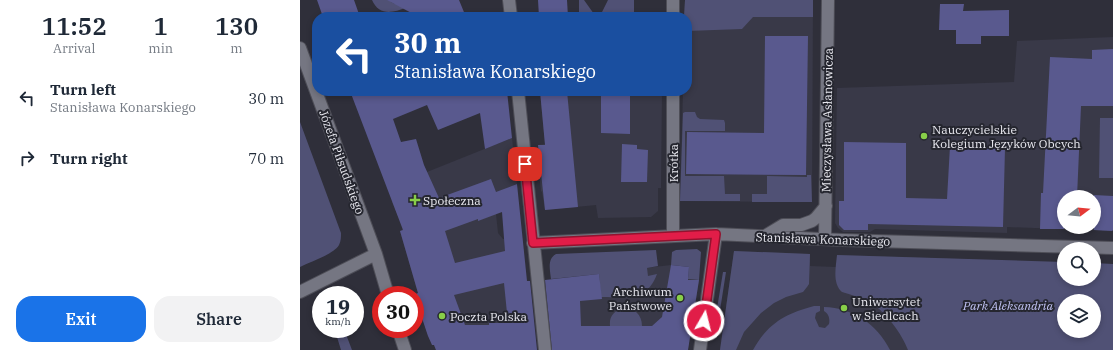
<!DOCTYPE html>
<meta charset="utf-8">
<style>
body{margin:0;font-family:"IBM Plex Serif",serif;background:#f2f2f3;color:#1f2937;height:100vh;display:flex;flex-direction:column;font-size:15px;white-space:nowrap}
*{box-sizing:border-box;margin:0}
p{font-size:13px;color:#747a83}
.icon{flex:none;width:22px;height:22px;fill:none;stroke:currentColor;stroke-width:2;stroke-linecap:round;stroke-linejoin:round}
.map{position:relative;flex:1;overflow:hidden}
.side{display:flex;flex-direction:column;background:#fff;width:300px}
.side>*{flex:none}
.banner{position:absolute;left:12px;top:12px;width:380px;height:84px;border-radius:16px;box-shadow:0 2px 6px #0003;background:#1a4fa0;color:#fff;overflow:hidden}
.needle{width:26px;rotate:74deg}
.tools{position:absolute;left:757px;top:190px;display:grid;gap:8px}
.tools a{display:grid;place-items:center;width:44px;height:44px;border-radius:50%;background:#fff;box-shadow:0 2px 6px #0003;font-size:20px}
.speed{position:absolute;left:12px;top:286px;display:flex;gap:8px;font-size:20px;font-weight:700;text-align:center}
.speed>*{display:grid;place-content:center;width:52px;height:52px;border-radius:50%;background:#fff;box-shadow:0 2px 6px #0003;line-height:1}
.speed small{font-size:10px;font-weight:400}
.speed .limit{border:6px solid #d22;background:#fff;color:#111}
.pin{position:absolute;display:grid;place-items:center;width:34px;height:34px;color:#fff;margin:-17px;border-radius:8px;box-shadow:0 2px 6px #0006}
.me{position:absolute;width:44px;margin:-22px;rotate:8deg;stroke-linejoin:round;filter:drop-shadow(0 0 3px #0008)}
.turn{display:flex;align-items:center;gap:14px;height:84px;padding:0 16px;font-size:18px}
.turn .icon{width:52px;height:52px;stroke-width:2.5}
.turn b{display:block;font-size:28px;line-height:34px}
.eta{display:flex;justify-content:space-evenly;align-items:center;height:68px;text-align:center}
.eta b{font-size:24px;font-weight:600;line-height:28px}
.button{display:flex;gap:8px;margin-top:auto;padding:8px 16px}
.button a{flex:1;height:46px;border-radius:16px;background:#1a73e8;color:#fff;font-size:16px;font-weight:600;line-height:46px;text-align:center}
.button a+a{background:#f2f2f3;color:#1f2937}
ul{padding:0;list-style:none}
li{display:flex;align-items:center;gap:12px;height:60px;padding:0 16px}
li div{flex:1}
li b{display:block;font-size:15px}
li em{font-style:normal}
main{display:flex;flex:1;min-height:0}
.map>svg:first-child{display:block}
</style>
<main>
<section class="side">
<div class="eta">
<div><b>11:52</b><p>Arrival</p></div>
<div><b>1</b><p>min</p></div>
<div><b>130</b><p>m</p></div>
</div>
<ul>
<li><svg class="icon" aria-label="left" viewBox="0 0 24 24"><path d="M17 20v-9H6M10 6l-5 5 5 5"/></svg><div><b>Turn left</b><p>Stanisława Konarskiego</p></div><em>30 m</em></li>
<li><svg class="icon" aria-label="right" viewBox="0 0 24 24"><path d="M7 20v-9h11M14 6l5 5-5 5"/></svg><div><b>Turn right</b></div><em>70 m</em></li>
</ul>
<div class="button"><a>Exit</a><a>Share</a></div>
</section>
<div class="map">
<svg width="813" height="350" viewBox="0 0 813 350">
<rect width="100%" height="100%" fill="#2f2f3a"/>
<path fill="#393948" fill-rule="evenodd" d="M 385,0 L 513,0 L 512,202 L 380,201 L 383,91 L 387,91 L 387,17 L 384,17 Z
M 813,37 L 813,231 L 707,227 L 707,233 L 575,229 L 570,232 L 543,232 L 538,228 L 535,223 L 537,88 L 714,82 L 717,41 ZM 764,197 L 794,197 L 794,227 L 764,227 Z
M 240,91 L 362,91 L 361,188 L 358,188 L 358,211 L 351,217 L 298,218 L 296,205 L 245,210 L 242,192 L 241,191 L 238,165 L 240,164 L 238,145 L 245,144 Z
M 212,138 L 217,184 L 189,196 L 196,214 L 198,233 L 203,239 L 222,237 L 233,350 L 136,350 L 134,345 L 128,336 L 121,315 L 119,305 L 120,304 L 116,294 L 118,293 L 100,231 L 104,228 L 99,216 L 98,216 L 92,202 L 94,202 L 89,190 L 87,188 Z
M 434,251 L 510,254 L 510,266 L 536,267 L 537,255 L 663,259 L 663,350 L 420,350 Z
M 371,265 L 389,267 L 388,279 L 399,280 L 388,349 L 387,350 L 258,350 L 251,279 Z"/>
<path fill="#505175" fill-rule="evenodd" d="M 72,0 L 90,0 L 91,2 L 95,4 L 106,0 L 123,0 C 106,7 82,23 72,0 Z
M 279,0 L 284,0 L 294,14 L 295,17 L 279,17 Z
M 308,0 L 334,0 L 334,15 L 330,17 L 303,17 L 301,14 Z
M 385,0 L 513,0 L 513,17 L 453,17 L 442,29 L 387,31 L 387,17 L 384,17 Z
M 385,112 L 395,112 L 397,117 L 400,119 L 424,120 L 425,123 L 425,131 L 385,131 L 385,176 L 424,176 L 425,194 L 440,194 L 440,201 L 380,201 L 383,113 Z
M 800,118 L 813,118 L 813,178 L 799,178 Z
M 0,122 L 41,233 C 41,237 41,241 39,245 C 34,254 10,262 0,267 Z
M 507,175 L 511,175 L 512,202 L 452,202 L 452,194 L 467,194 L 467,176 L 507,177 Z
M 397,249 L 401,252 L 399,280 L 388,279 L 389,267 L 371,265 L 372,252 L 376,250 Z
M 356,250 L 358,266 L 347,268 L 348,276 L 357,274 C 346,303 327,297 301,297 L 299,274 L 251,279 C 250,270 247,259 256,254 Z
M 434,251 L 510,254 L 509,284 L 507,287 L 503,292 L 486,297 L 474,303 L 461,313 L 444,332 L 436,350 L 420,350 Z
M 537,255 L 764,262 L 764,279 L 794,279 L 794,263 L 813,264 L 813,350 L 608,350 C 602,334 586,312 571,303 C 562,298 552,295 542,292 C 532,283 536,267 537,255 ZM 764,301 L 794,301 L 794,331 L 764,331 Z
M 423,272 L 426,272 L 416,336 L 412,339 Z
M 514,306 L 520,306 L 520,311 L 516,313 L 515,318 L 519,327 L 525,328 L 529,324 C 530,319 529,314 524,311 L 524,307 C 553,308 577,324 590,350 L 453,350 C 468,323 485,314 514,306 Z
M 323,308 C 334,308 342,314 342,326 L 310,326 C 309,316 314,311 323,308 Z
M 39,329 L 44,329 L 52,350 L 41,350 L 37,337 Z"/>
<path fill="#59598e" fill-rule="evenodd" d="M 17,0 L 54,0 L 60,17 L 23,17 Z
M 87,0 L 159,0 L 166,17 L 119,17 Z
M 238,0 L 267,0 L 268,17 L 239,17 Z
M 640,4 L 664,4 L 663,11 L 709,10 L 709,36 L 681,36 L 681,44 L 656,44 L 656,30 L 639,30 Z
M 465,36 L 508,36 L 506,175 L 386,174 L 387,132 L 464,133 Z
M 813,49 L 813,106 L 781,106 L 777,197 L 764,197 L 764,229 L 740,229 L 741,193 L 743,193 L 750,57 L 792,59 L 792,50 Z
M 50,91 L 207,91 L 212,138 L 185,149 L 180,113 L 138,130 L 127,105 L 93,119 L 101,142 L 116,139 L 124,165 L 139,198 L 191,179 L 196,192 L 217,184 L 227,281 L 230,281 L 237,350 L 136,350 L 134,345 L 132,345 L 128,336 L 121,315 L 119,305 L 120,304 L 116,294 L 118,293 L 100,231 L 103,230 ZM 202,212 L 205,251 L 155,263 L 145,231 L 178,219 L 178,221 ZM 204,283 L 208,323 L 189,323 L 189,325 L 165,325 L 154,295 Z
M 240,91 L 267,91 L 278,207 L 245,210 L 238,145 L 245,145 Z
M 301,91 L 330,91 L 330,134 L 301,133 Z
M 544,142 L 606,143 L 606,198 L 647,199 L 650,146 L 705,148 L 703,227 L 568,224 L 568,230 L 544,230 L 539,225 L 539,201 L 544,201 Z
M 322,144 L 337,145 L 337,149 L 348,150 L 347,182 L 321,182 Z
M 794,195 L 813,196 L 813,230 L 812,231 L 794,230 Z
M 371,265 L 389,267 L 388,280 L 399,280 L 388,350 L 252,350 L 245,280 L 299,274 L 302,299 L 280,301 L 281,326 L 352,326 L 362,317 Z"/>
<g fill="none" stroke-linecap="round" stroke-linejoin="round">
<g stroke="#4e4e57" stroke-width="14">
<path id="street" d="M 209,0 L 211,17
M 373,17 L 373,0
M 218,91 L 245,350
M 373,236 L 373,91
M 465,236 L 483,225 L 501,225 L 512,221 L 516,218 L 526,206
M 525,239 L 528,0
M 233,243 L 416,234 L 542,240 L 813,248
M 400,350 L 416,234"/>
</g>
<g stroke="#4e4e57" stroke-width="14">
<path id="secondary" d="M 0,48 L 76,254 L 88,295
M 0,292 L 76,254
M 98,329 L 105,350"/>
</g>
<use href="#street" stroke="#757682" stroke-width="12"/>
<use href="#secondary" stroke="#757682" stroke-width="12"/>
</g>
<g fill="none" stroke-linecap="round" stroke-linejoin="round">
<g stroke="#92132f" stroke-width="10">
<path id="route" d="M 225,164 L 233,243 L 416,234 L 404,321"/>
</g>
<use href="#route" stroke="#e11d48" stroke-width="7"/>
</g>
<g fill="#88cf49" stroke="#25262f" stroke-width="1.5">
<circle cx="624" cy="136" r="4"/>
<path d="M113 194h4v4h4v4h-4v4h-4v-4h-4v-4h4z"/>
<circle cx="380" cy="298" r="4"/>
<circle cx="544" cy="308" r="4"/>
<circle cx="142" cy="316" r="4"/>
</g>
<g text-anchor="middle" dominant-baseline="central" stroke-width="4" stroke-linejoin="round" paint-order="stroke">
<g font-size="12" fill="#e9e9f0" stroke="#25262f">
<text transform="translate(527 120) rotate(-89)">Mieczysława Asłanowicza</text>
<text transform="translate(42 162) rotate(70)">Józefa Piłsudskiego</text>
<text transform="translate(373 163) rotate(-90)">Krótka</text>
<text transform="translate(523 239) rotate(2)">Stanisława Konarskiego</text>
</g>
<g font-size="12" fill="#e9e9f0" stroke="#25262f" text-anchor="start">
<text x="632" y="129">Nauczycielskie<tspan x="632" dy="14">Kolegium Języków Obcych</tspan></text>
<text x="123" y="200">Społeczna</text>
<text x="372" y="291" text-anchor="end">Archiwum<tspan x="372" dy="14">Państwowe</tspan></text>
<text x="552" y="301">Uniwersytet<tspan x="552" dy="14">w Siedlcach</tspan></text>
<text x="150" y="316">Poczta Polska</text>
</g>
<g font-size="12" font-style="italic" fill="#c1c3f4" stroke="#25262f">
<text x="708" y="305">Park Aleksandria</text>
</g>
</g>
</svg>
<div class="tools">
<a><svg class="needle" viewBox="-14 -14 28 28"><path d="M0-13l5 13h-10z" fill="#e53935"/><path d="M0 13l5-13h-10z" fill="#747a83"/></svg></a>
<a><svg class="icon" aria-label="search" viewBox="0 0 24 24"><circle cx="10" cy="10" r="6"/><path d="M15 15l6 6"/></svg></a>
<a><svg class="icon" aria-label="layers" viewBox="0 0 24 24"><path d="M12 4l9 5-9 5-9-5zM3 14l9 5 9-5"/></svg></a>
</div>
<div class="speed"><div>19<small>km/h</small></div><div class="limit">30</div></div>
<div class="pin" style="left:225px;top:164px;background:#d93025"><svg class="icon" aria-label="arrive" viewBox="0 0 24 24"><path d="M6 21V4h12l-3 4 3 4H6"/></svg></div>
<svg class="me" style="left:404px;top:321px" viewBox="-20 -20 40 40"><circle r="17" fill="#e11d48" stroke="#fff" stroke-width="3"/><path d="M0-11L8 9 0 5-8 9z" fill="#fff"/></svg>
<div class="banner">
<div class="turn"><svg class="icon" aria-label="left" viewBox="0 0 24 24"><path d="M17 20v-9H6M10 6l-5 5 5 5"/></svg><div><b>30 m</b>Stanisława Konarskiego</div></div>
</div>
</div>
</main>
